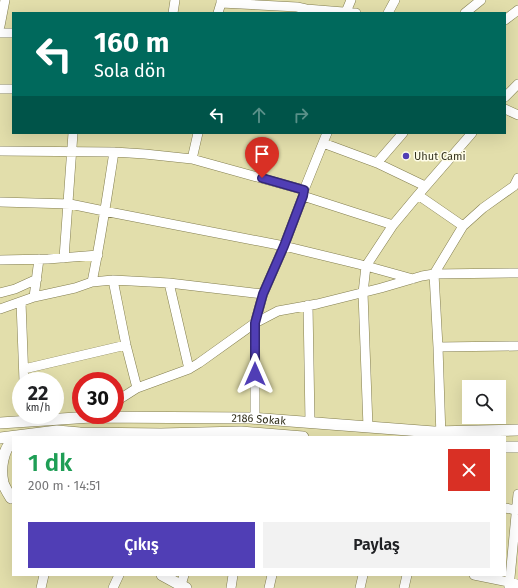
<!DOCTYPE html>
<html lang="tr">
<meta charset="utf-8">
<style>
body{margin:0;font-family:"Fira Sans",sans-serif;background:#f2f2f2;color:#202124;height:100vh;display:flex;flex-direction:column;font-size:15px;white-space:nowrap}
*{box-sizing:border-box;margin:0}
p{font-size:13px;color:#757577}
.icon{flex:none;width:22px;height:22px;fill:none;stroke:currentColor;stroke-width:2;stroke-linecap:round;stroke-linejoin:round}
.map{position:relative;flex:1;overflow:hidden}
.side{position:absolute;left:12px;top:436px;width:494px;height:140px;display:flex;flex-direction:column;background:#fff;border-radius:0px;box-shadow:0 4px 16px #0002}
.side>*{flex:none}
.banner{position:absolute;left:12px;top:12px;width:494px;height:122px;border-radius:0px;box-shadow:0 4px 16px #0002;background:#00695c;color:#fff;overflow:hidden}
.tools{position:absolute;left:462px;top:380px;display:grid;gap:8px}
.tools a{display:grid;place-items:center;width:44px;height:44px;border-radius:0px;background:#fff;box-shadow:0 4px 16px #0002;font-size:20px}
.speed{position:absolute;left:12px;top:372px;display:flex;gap:8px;font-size:20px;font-weight:700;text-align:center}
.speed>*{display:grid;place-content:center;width:52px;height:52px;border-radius:50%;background:#fff;box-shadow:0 4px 16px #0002;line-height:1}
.speed small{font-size:10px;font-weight:400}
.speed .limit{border:6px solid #d22;background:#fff;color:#111}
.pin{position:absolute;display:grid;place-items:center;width:34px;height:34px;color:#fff;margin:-41px -17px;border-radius:50% 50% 50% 0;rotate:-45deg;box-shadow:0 0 4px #0007}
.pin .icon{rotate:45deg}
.me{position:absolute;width:44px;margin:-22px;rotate:0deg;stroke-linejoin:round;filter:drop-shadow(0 0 3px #0008)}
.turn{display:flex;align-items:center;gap:14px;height:84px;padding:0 16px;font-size:18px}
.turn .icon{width:52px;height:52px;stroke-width:2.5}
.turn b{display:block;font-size:28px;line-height:34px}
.lanes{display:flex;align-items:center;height:38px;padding:0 16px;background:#0003;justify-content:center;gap:20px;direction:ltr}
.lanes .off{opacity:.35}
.round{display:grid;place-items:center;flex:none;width:42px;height:42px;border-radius:0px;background:#f2f2f2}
.summary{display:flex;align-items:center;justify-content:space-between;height:68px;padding:0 16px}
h1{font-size:24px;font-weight:600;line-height:30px;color:#1e9e55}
.action{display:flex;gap:8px;margin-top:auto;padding:8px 16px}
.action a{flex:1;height:46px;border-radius:0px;background:#503eb5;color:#fff;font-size:16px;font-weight:600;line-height:46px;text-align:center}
.action a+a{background:#f2f2f2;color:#202124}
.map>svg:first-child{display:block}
</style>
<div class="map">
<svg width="518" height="588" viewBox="0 0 518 588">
<rect width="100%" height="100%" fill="#e2deab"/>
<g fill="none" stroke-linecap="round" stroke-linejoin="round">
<g stroke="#837e4f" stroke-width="10">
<path id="minor" d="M 221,3 L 297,7 L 306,9 L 356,13
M 346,12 L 351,0
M 173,13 L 175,0
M 218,13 L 221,3 L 221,0
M 388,13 L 395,0
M 465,13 L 481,0
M 505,20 L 518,10
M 0,26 L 5,0
M 0,33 L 13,33
M 0,89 L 13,89
M 505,97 L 518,84
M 505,109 L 518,115
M 323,143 L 377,163 L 425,186
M 0,151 L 114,152 L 145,154 L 192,159 L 304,190
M 192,159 L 198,133
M 377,163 L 403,133
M 418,195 L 463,226
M 303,196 L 393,225
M 0,202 L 70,204 L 104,211 L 284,246 L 366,266 L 413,279
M 64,258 L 73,133
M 0,260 L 48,259 L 98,255
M 113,280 L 126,345 L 137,388
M 92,282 C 101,239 107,196 114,152
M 169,283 L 189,369
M 0,293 L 15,289 L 37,279
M 34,297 L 39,259
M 21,302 L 24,381
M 308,305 L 310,422
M 0,309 L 34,297 L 75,288 L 92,282 L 113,280 L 169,283 L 263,294
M 438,347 L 518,346
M 24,369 L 126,345
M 115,402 L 137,388 L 189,369 L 199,363 L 255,323 L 263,294 L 284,246 L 303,196 L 304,190 L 327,133
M 255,418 L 255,323 L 278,311 L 317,304 L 381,288 L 422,276 L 434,274 L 518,273
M 368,427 L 363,293 L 366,266 L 393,225 L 418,195 L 472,133
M 441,437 L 438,347 L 434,274 L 463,226 L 483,208 L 514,186 L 518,178
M 505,508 L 516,510
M 474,575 L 518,584
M 181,585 L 184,575
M 41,588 L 44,575
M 113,588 L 119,575
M 231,588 L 233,575
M 269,588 L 272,575
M 360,588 L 363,575
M 404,588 L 407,575
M 509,588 L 518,494"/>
</g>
<g stroke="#837e4f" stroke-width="12">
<g id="major">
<path id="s1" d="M 0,423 L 91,417 L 250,418 L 434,432 L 518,430"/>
<path d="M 0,438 L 57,431 L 80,433 L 161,434 L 241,432 L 303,437"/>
<path d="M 505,447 L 518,447"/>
<path d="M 11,498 C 8,493 5,488 3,483 C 0,469 2,451 13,440"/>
<path d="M 162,575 L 186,588"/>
</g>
</g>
<use href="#minor" stroke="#fff" stroke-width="9"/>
<use href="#major" stroke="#fff" stroke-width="11"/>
</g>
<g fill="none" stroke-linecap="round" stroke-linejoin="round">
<g stroke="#342876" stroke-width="10">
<path id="route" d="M 255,374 L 255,323 L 263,294 L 284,246 L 303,196 L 304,190 L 262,178"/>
</g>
<use href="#route" stroke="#503eb5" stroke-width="7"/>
</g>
<circle fill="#503eb5" stroke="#fffde9" stroke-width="1.5" cx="406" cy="156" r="4"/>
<g text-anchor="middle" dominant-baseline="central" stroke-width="3" stroke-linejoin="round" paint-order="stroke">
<g font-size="11" fill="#33311d" stroke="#fffde9" text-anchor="start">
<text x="414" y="156">Uhut Cami</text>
</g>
<g font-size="11" fill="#33311d" stroke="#fffde9">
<text stroke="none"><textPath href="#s1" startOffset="259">2186 Sokak</textPath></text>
</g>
</g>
</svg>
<div class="tools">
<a><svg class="icon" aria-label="search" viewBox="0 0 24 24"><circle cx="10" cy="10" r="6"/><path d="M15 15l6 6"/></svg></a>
</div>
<div class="speed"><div>22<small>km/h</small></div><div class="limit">30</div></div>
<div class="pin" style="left:262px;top:178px;background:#d93025"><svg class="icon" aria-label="arrive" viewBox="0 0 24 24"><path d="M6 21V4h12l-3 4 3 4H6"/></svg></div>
<svg class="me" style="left:255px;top:374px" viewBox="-20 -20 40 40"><path d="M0-17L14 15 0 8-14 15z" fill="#503eb5" stroke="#fff" stroke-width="4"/></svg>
<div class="banner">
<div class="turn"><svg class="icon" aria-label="left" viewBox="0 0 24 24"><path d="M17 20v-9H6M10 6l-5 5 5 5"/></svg><div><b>160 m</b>Sola dön</div></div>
<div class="lanes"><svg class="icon" aria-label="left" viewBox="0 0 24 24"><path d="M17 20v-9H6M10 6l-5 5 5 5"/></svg><svg class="icon off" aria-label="ahead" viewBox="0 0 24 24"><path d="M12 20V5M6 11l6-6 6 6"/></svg><svg class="icon off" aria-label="right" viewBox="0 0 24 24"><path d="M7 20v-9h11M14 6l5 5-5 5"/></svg></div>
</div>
<section class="side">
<div class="summary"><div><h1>1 dk</h1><p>200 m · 14:51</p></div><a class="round" style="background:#d93025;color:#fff"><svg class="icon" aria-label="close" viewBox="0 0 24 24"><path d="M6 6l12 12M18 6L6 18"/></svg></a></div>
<div class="action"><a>Çıkış</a><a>Paylaş</a></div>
</section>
</div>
